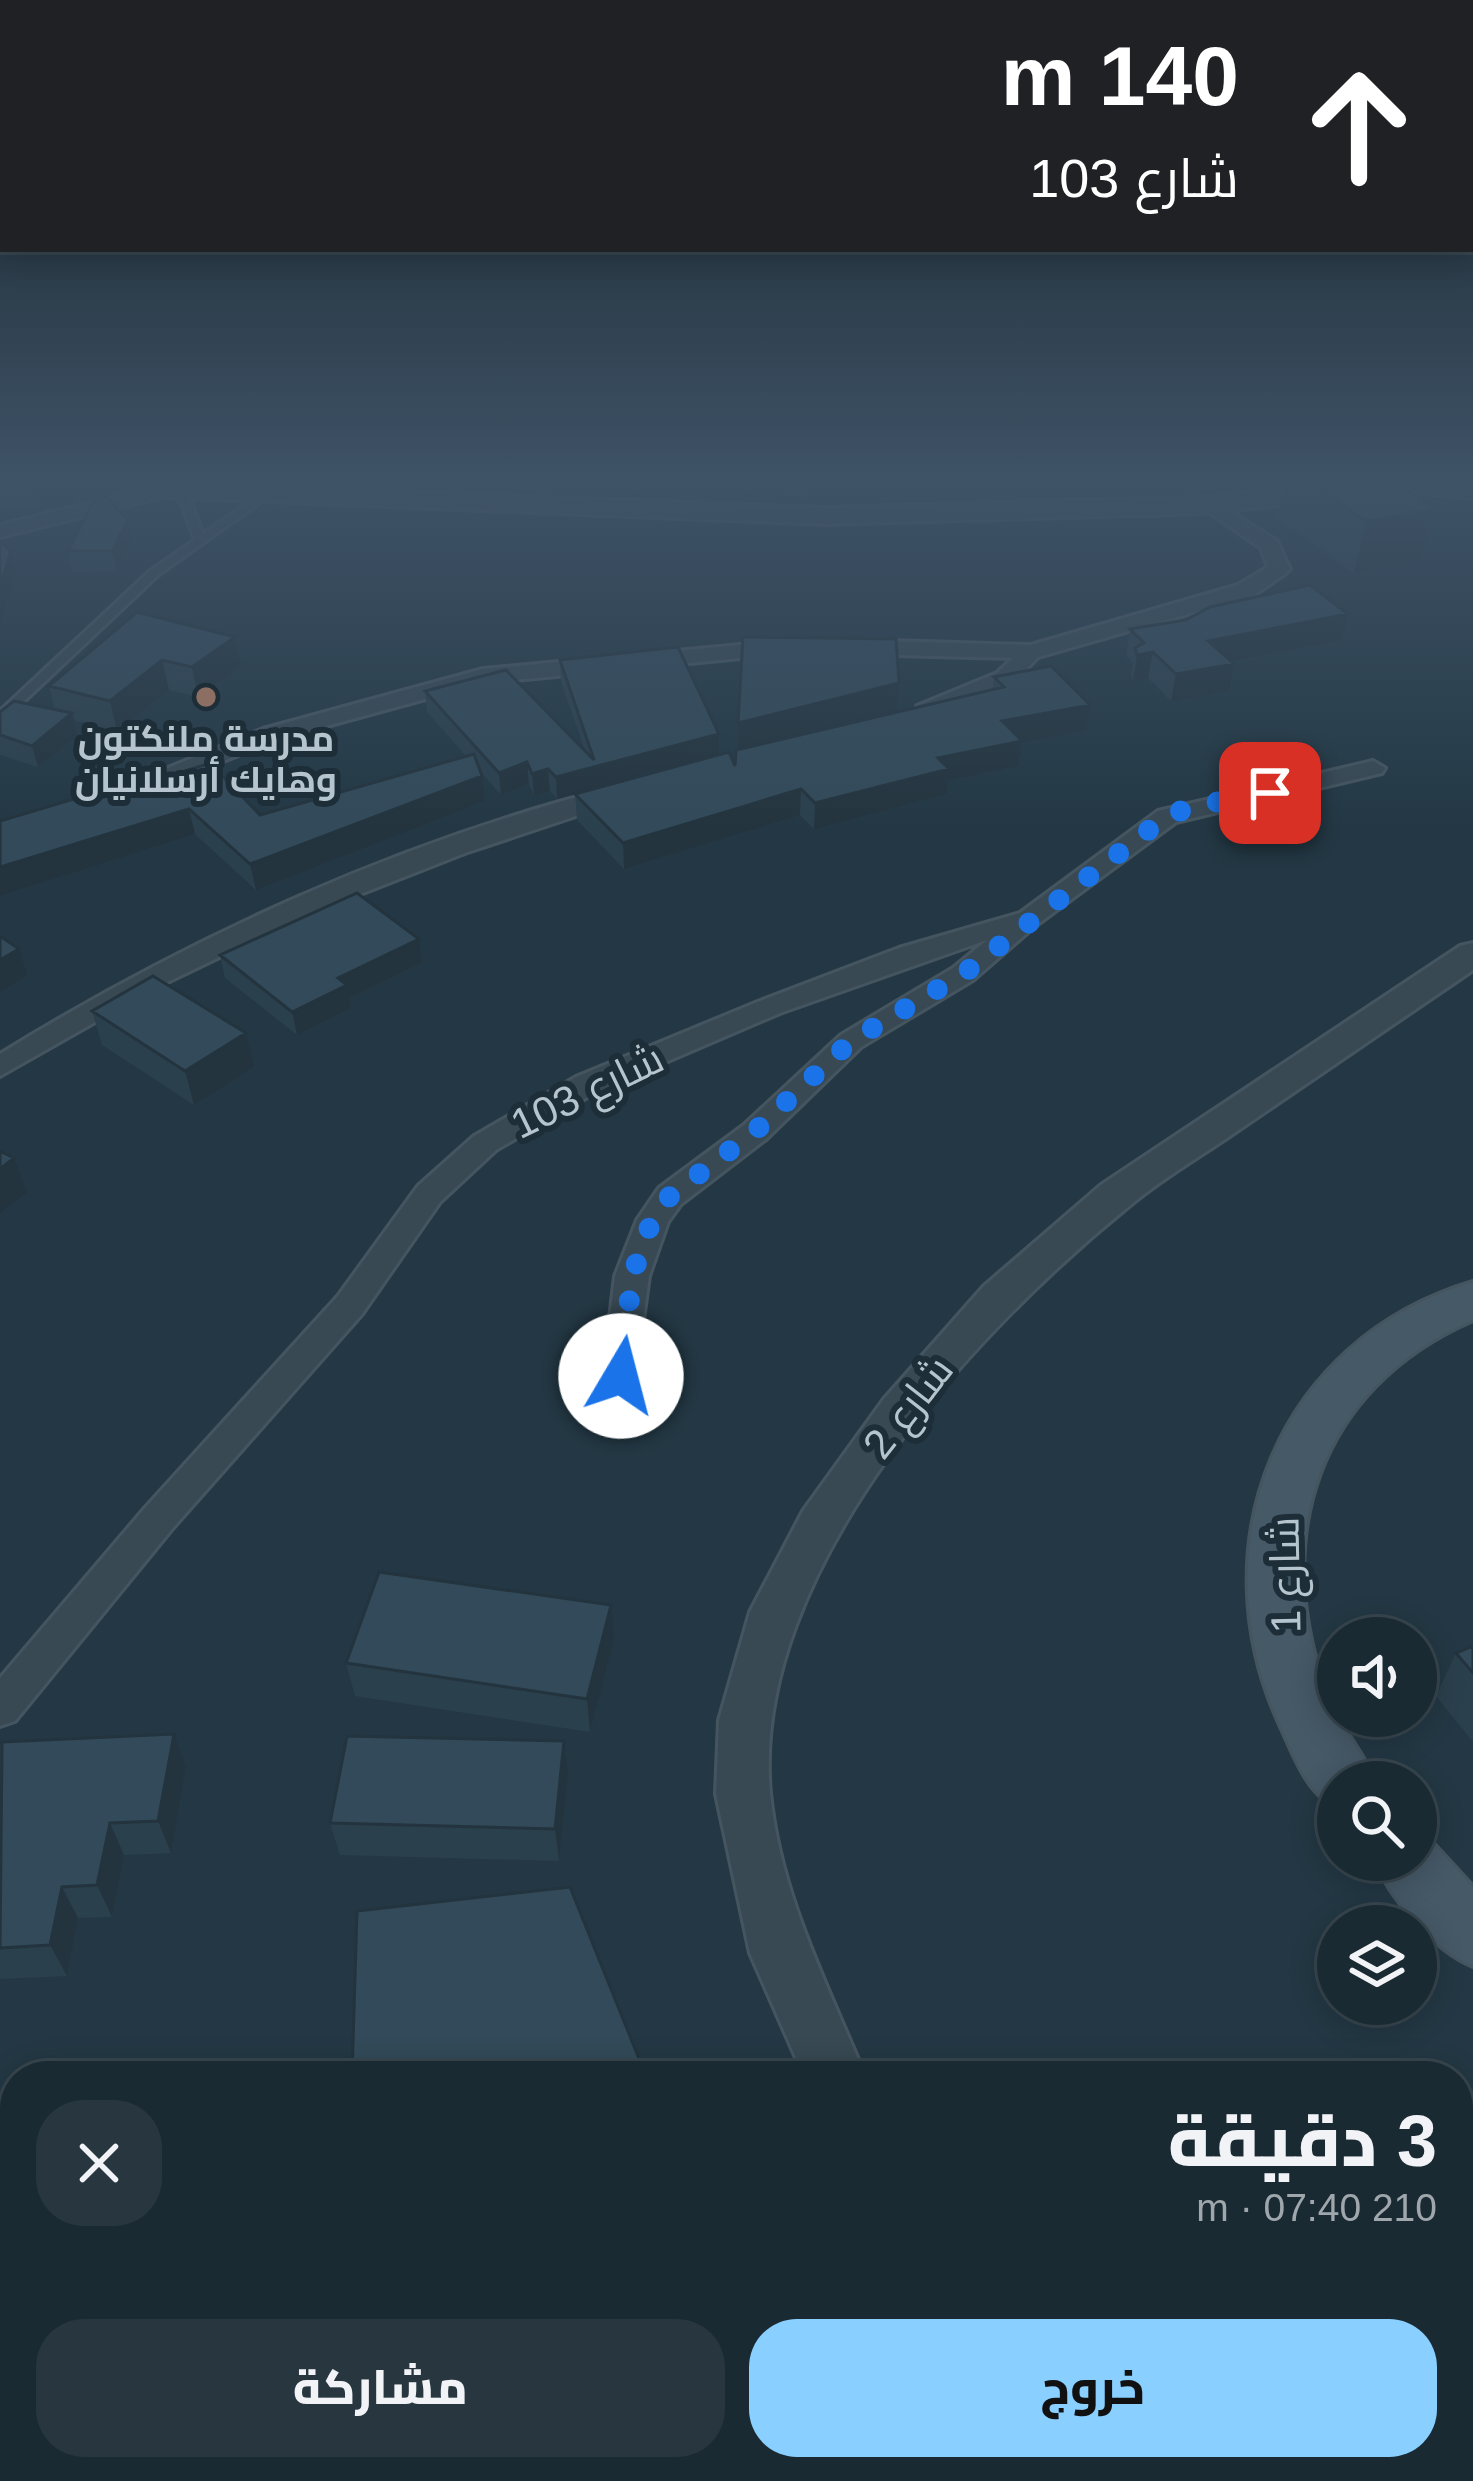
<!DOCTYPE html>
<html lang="ar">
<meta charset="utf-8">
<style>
body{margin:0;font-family:Helvetica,Cairo,sans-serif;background:#27363f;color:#f1f3f6;direction:rtl;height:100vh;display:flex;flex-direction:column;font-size:45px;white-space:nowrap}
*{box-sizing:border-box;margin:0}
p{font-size:39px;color:#9fa7ac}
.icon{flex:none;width:66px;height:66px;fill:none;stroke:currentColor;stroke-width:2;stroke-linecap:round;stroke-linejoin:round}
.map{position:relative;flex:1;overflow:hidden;direction:ltr}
.sheet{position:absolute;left:0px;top:2061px;width:1473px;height:420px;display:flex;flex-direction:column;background:#1a2a33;border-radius:48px 48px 0 0;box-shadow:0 6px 30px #0003,0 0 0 3px #38464e;direction:rtl}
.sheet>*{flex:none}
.banner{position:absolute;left:0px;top:0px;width:1473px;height:252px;box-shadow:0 6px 30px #0003,0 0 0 3px #38464e;direction:rtl;background:#202124;color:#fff;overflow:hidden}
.tools{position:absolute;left:1317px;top:1617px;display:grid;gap:24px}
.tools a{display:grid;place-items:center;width:120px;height:120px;border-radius:50%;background:#1a2a33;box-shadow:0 6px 30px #0003,0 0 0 3px #38464e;font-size:60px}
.pin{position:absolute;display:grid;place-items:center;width:102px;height:102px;color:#fff;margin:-51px;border-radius:24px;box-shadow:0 6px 18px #0006}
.me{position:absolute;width:132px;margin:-66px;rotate:8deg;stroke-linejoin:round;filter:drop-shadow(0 0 9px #0008)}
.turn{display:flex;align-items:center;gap:42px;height:252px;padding:0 36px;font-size:54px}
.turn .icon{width:156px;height:156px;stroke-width:2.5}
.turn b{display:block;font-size:84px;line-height:102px}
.round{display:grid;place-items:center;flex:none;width:126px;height:126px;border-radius:48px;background:#27363f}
.overview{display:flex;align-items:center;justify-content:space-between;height:204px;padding:0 36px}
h1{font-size:72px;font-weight:800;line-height:90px}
.primary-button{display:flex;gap:24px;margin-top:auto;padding:24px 36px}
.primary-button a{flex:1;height:138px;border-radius:48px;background:#89cfff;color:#111;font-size:48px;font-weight:800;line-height:138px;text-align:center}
.primary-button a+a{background:#27363f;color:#f1f3f6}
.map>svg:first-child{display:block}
</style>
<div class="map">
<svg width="1473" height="2481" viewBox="0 0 1473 2481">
<rect width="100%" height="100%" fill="#233844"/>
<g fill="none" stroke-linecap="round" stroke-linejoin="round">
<g stroke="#455560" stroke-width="6">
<path id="service" d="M 181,486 L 186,489 L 203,534 L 268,489 L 276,491 L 158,575 L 4,720 L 0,721 L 0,711 L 150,571 L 195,540 L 176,489 Z"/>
</g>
<g stroke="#455560" stroke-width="6">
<path id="minor" d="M 166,484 L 173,486 L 173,494 L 0,537 L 0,525 Z
M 1211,499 L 1277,541 L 1290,569 L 1286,573 L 1254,595 L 1038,657 L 1013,683 L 925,718 L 917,716 L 917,706 L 997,673 L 1013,658 L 854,654 L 843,647 L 854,640 L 1031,645 L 1238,585 L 1268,567 L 1261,548 L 1204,509 L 1201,505 Z
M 784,641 L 792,643 L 792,653 L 484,683 L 279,739 L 122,801 L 104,801 L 100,796 L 263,729 L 483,669 Z
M 1373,761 L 1385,768 L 1382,773 L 1176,822 L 1035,926 L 973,980 L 861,1047 L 766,1139 L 681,1204 L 668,1222 L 649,1276 L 634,1385 L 608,1385 L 603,1376 L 615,1276 L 637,1220 L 659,1188 L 744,1125 L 841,1035 L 953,968 L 987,940 L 780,1013 L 598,1091 L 496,1150 L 440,1202 L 362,1314 L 171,1530 L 15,1721 L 0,1726 L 0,1678 L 145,1508 L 338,1296 L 418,1186 L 474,1136 L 576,1077 L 760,1001 L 899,948 L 1020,913 L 1158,811 Z
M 615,787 L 628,795 L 624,800 L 465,853 L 307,915 L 155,988 L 0,1076 L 0,1054 C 188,938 400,841 615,787 Z"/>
</g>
<g stroke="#455560" stroke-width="6">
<path id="tertiary" d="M 100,481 L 825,508 L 1211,497 L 1361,481 L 1473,484 L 1473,498 L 1405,491 L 1211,513 L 825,524 L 166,497 Z
M 1473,943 L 1473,970 C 1395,1023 1318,1076 1240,1129 C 1203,1155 1162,1178 1128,1207 C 970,1335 750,1574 770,1793 C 780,1894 827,1984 865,2076 L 804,2076 L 750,1953 L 716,1794 L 719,1720 L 750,1612 L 803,1511 L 884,1399 L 984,1286 L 1101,1185 L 1460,946 Z
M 1014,2466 L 1084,2466 L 1090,2481 L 1020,2481 Z"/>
</g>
<g stroke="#455560" stroke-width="6">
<path id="secondary" d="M 1473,1282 L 1473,1320 C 1317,1388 1269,1538 1327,1694 C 1339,1726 1362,1751 1376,1782 L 1338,1782 L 1338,1807 C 1308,1796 1294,1755 1281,1727 C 1196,1544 1278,1340 1473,1282 Z
M 1416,1834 L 1429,1839 L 1473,1887 L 1473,1966 C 1433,1950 1392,1899 1374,1860 L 1416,1860 Z"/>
</g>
<use href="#service" fill="#384954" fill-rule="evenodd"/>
<use href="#minor" fill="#384954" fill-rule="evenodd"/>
<use href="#tertiary" fill="#384954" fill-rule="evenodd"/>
<use href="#secondary" fill="#465967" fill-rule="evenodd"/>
</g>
<path fill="#2b404d" d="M 0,481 L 79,481 L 41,510 L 0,508 Z
M 455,481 L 815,481 L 808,497 L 660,484 L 656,493 Z
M 1048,481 L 1117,481 L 1116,484 L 1048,487 Z
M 1285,481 L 1392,481 L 1420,561 L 1354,573 L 1277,518 Z
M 132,540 L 117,571 L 73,572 L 68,551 Z
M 1130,629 L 1342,640 L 1231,662 L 1229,691 L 1171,701 L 1148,678 L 1133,681 L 1131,675 L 1133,663 L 1126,656 Z
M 235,637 L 241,666 L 198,697 L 169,690 L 117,731 L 74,720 L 78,735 L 38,767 L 0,755 L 0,712 L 55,710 L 49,686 Z
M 560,660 L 719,734 L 719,755 L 735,766 L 899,683 L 897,712 L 993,689 L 994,677 L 1090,705 L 1087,730 L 1021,743 L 1019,766 L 948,781 L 947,794 L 814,829 L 800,815 L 624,869 L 577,820 L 575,794 L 557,799 L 550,791 L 534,796 L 529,784 L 501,795 L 480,771 L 485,801 L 256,890 L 195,834 L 0,896 L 0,821 L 82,804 L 260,815 L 466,756 L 427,712 L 425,691 L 585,750 L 561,682 Z
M 419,939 L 422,962 L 349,998 L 351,1008 L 297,1035 L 225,978 L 220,955 Z
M 92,1011 L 254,1067 L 194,1105 L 102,1045 Z
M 614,1639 L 590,1732 L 355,1696 L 346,1663 Z
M 1473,1646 L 1473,1742 L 1436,1696 L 1456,1653 Z
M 174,1734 L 186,1767 L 171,1853 L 124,1855 L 112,1917 L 78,1918 L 67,1976 L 0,1979 L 0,1747 Z
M 568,1774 L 559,1861 L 340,1855 L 330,1823 Z"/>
<path fill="#23343e" d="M 34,481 L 79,481 L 41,510 Z
M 809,481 L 815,481 L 808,497 Z
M 1434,509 L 1420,561 L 1354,573 L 1366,521 Z
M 128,520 L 132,540 L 117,571 L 112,551 Z
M 11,551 L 16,571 L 0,627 L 0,587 Z
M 1348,614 L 1342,640 L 1203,667 L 1208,641 Z
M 235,637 L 241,666 L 198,697 L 192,667 Z
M 1153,652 L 1148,678 L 1133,681 L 1137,655 Z
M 162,660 L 169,690 L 117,731 L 110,701 Z
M 1234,664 L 1229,691 L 1171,701 L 1176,674 Z
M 899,683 L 897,712 L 738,752 L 738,723 Z
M 1090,705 L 1087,730 L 1021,743 L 1019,766 L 948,781 L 947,794 L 814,829 L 815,803 L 938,758 L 1002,721 Z
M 72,713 L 78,735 L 38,767 L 32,746 Z
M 719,734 L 719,756 L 557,799 L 556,777 Z
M 527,762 L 529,784 L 501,795 L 499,773 Z
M 548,769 L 550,791 L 534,796 L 532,774 Z
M 482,776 L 485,801 L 256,890 L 250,864 Z
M 801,789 L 800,815 L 624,869 L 623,843 Z
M 189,809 L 195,834 L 0,896 L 0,867 Z
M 419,939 L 422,962 L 349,998 L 351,1008 L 297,1035 L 292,1012 L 338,978 Z
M 19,949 L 27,975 L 0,992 L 0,960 Z
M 246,1033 L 254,1067 L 194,1105 L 185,1071 Z
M 14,1158 L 27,1192 L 0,1213 L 0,1169 Z
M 611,1605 L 614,1639 L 590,1732 L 587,1699 Z
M 174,1734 L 186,1767 L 171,1853 L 158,1821 Z
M 564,1741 L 568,1774 L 559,1861 L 555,1829 Z
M 110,1823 L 124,1855 L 112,1917 L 97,1885 Z
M 62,1887 L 78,1918 L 67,1976 L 50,1945 Z
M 15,2303 L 15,2376 L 5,2434 L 0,2428 L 0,2320 L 1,2313 Z"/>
<path fill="#324a59" stroke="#23343e" stroke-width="3" d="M 1308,481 L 1392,481 L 1434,509 L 1366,521 Z
M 105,495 L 128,520 L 112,551 L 68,551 L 96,497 Z
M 0,541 L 11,551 L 0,587 Z
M 1310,585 L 1348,614 L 1208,641 L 1234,664 L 1176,674 L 1153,652 L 1137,655 L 1135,648 L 1144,643 L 1130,629 L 1186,620 L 1210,607 Z
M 137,612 L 235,637 L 192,667 L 162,660 L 110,701 L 49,686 Z
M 743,637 L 896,639 L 899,683 L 738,723 Z
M 678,647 L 719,734 L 556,777 L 548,769 L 532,774 L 527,762 L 499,773 L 425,691 L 506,670 L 594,760 L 560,660 Z
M 1051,666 L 1090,705 L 1002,721 L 1022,741 L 938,758 L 949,769 L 815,803 L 801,789 L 623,843 L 575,794 L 729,752 L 735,766 L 736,750 L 1004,687 L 994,677 Z
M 14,701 L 72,713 L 32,746 L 0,735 L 0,712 Z
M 474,754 L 482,776 L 250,864 L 189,809 L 0,867 L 0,821 L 77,798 L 82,804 L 210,763 L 260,815 Z
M 357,893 L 419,939 L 338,978 L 347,985 L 292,1012 L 220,955 Z
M 0,936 L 19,949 L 0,960 Z
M 153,976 L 246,1033 L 185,1071 L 92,1011 Z
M 0,1151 L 14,1158 L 0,1169 Z
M 379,1572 L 611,1605 L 587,1699 L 346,1663 Z
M 1473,1646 L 1473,1673 L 1456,1653 Z
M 174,1734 L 158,1821 L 110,1823 L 97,1885 L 62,1887 L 50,1945 L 0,1948 L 2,1742 Z
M 347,1736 L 564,1741 L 555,1829 L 330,1823 Z
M 570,1887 L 646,2076 L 352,2076 L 357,1911 Z
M 15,2205 L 15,2303 L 1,2313 L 0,2320 L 0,2206 Z"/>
<linearGradient id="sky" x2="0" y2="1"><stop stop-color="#131f25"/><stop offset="0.58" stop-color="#3f5367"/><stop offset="1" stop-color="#3f5367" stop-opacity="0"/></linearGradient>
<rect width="1473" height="829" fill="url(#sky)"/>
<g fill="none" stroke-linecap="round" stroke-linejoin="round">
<path stroke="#1a73e8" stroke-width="21" stroke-dasharray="0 37.8" d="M 621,1376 L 632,1276 L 652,1220 L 670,1196 L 754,1132 L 851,1041 L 963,974 L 1167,816 L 1194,806 L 1270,793"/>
</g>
<circle fill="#8d6e63" stroke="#1d2e39" stroke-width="4.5" cx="206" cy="697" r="12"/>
<g text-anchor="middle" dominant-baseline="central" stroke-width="12" stroke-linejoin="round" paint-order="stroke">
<g font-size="36" font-weight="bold" fill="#b5c4cd" stroke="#1d2e39">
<text x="206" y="738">مدرسة ملنكتون<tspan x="206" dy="41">وهايك أرسلانيان</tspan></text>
</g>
<g font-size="42" fill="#b5c4cd" stroke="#1d2e39">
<text transform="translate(587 1091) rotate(-26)">شارع 103</text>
<text transform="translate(908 1407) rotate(-52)">شارع 2</text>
<text transform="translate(1285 1575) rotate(-91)">شارع 1</text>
</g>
</g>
</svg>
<div class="tools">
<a><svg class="icon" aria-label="sound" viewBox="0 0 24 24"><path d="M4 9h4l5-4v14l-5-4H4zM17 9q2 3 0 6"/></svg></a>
<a><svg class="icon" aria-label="search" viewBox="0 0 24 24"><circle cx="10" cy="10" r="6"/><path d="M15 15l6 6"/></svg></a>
<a><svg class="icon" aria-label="layers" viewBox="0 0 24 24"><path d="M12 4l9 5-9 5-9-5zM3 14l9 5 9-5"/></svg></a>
</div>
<div class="pin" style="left:1270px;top:793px;background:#d93025"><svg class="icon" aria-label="arrive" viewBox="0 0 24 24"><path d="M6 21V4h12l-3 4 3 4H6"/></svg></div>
<svg class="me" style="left:621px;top:1376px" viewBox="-20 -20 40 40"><circle r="19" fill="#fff"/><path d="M0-13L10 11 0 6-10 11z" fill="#1a73e8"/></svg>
<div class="banner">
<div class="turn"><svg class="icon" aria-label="ahead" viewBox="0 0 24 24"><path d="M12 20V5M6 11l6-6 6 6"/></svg><div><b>140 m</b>شارع 103</div></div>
</div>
<section class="sheet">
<div class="overview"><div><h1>3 دقيقة</h1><p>210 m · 07:40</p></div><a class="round"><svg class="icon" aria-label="close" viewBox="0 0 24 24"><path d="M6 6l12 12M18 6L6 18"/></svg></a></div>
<div class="primary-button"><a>خروج</a><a>مشاركة</a></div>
</section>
</div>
